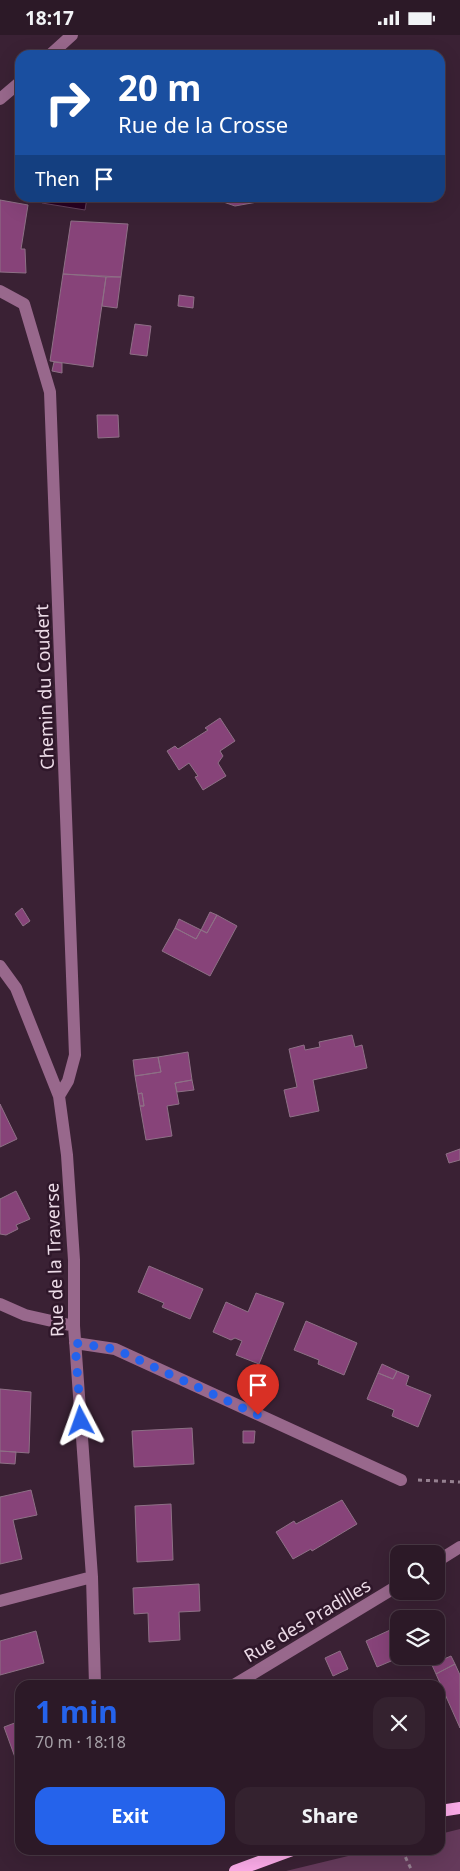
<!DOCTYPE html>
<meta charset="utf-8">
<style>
body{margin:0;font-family:"Noto Sans",sans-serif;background:#34222f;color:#f1f3f6;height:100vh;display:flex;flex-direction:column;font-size:19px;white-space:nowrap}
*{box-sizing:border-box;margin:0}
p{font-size:16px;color:#a6a0a7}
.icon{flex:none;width:28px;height:28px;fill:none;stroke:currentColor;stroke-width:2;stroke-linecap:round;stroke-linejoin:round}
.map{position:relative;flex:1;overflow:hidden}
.details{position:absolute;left:15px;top:1645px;width:430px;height:175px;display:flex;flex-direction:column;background:#2c1927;border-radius:15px;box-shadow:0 5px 20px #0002,0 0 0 1px #483844}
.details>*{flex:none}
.top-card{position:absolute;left:15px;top:15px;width:430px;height:152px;border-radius:15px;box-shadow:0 5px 20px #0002,0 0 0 1px #483844;background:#1a4fa0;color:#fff;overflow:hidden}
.fabs{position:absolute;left:390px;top:1510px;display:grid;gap:10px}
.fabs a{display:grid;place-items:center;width:55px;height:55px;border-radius:10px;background:#2c1927;box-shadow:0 5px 20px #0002,0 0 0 1px #483844;font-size:25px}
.pin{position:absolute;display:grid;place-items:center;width:42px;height:42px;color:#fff;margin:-51px -21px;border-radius:50% 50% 50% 0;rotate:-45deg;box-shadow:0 0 5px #0007}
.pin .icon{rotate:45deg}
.me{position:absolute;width:55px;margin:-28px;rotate:356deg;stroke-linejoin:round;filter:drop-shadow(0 0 4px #0008)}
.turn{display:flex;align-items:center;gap:18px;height:105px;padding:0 20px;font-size:22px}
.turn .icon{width:65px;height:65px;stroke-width:2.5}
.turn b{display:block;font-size:35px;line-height:42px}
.then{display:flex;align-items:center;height:48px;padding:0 20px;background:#0003;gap:10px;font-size:19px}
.round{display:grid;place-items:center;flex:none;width:52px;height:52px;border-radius:15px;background:#34222f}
.overview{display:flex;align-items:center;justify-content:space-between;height:85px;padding:0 20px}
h1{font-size:30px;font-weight:700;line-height:38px;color:#2563eb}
.button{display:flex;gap:10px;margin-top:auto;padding:10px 20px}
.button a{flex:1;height:58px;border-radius:15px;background:#2563eb;color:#fff;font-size:20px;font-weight:700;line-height:58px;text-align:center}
.button a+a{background:#34222f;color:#f1f3f6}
.status{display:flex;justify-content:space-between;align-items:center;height:35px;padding:0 25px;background:#2c1927;direction:ltr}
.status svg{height:14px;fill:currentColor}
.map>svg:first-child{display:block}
</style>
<div class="status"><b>18:17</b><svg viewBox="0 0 49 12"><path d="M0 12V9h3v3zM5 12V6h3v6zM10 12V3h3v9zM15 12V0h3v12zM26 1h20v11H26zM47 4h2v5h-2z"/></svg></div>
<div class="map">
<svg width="460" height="1836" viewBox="0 0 460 1836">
<rect width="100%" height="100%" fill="#3a2134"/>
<path fill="#653a5b" d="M 460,1794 L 460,1836 L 286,1836 L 373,1815 L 440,1815 L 440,1799 Z"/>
<path fill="#280022" stroke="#63425d" d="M 43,163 L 43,162 L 87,163 L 85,175 L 42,168 Z"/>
<path fill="#874379" stroke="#8e7086" d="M 209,162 L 274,162 L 274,164 L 235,171 Z
M 0,165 L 28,170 L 21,214 L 25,214 L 26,238 L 0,237 Z
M 71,186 L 128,189 L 121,242 L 63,239 Z
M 63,239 L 106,242 L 93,332 L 50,326 Z
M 106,242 L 121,242 L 117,273 L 102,271 Z
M 179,260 L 194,262 L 193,273 L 178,271 Z
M 135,289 L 151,291 L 147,321 L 130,319 Z
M 54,327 L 62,328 L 62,338 L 52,336 Z
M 97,380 L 118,380 L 119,402 L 98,403 Z
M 220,683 L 235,706 L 220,716 L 223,721 L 218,728 L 226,741 L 203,755 L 195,742 L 198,741 L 189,728 L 179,735 L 167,716 L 175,711 L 178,714 L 208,695 L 205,693 Z
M 22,873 L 30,886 L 23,891 L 15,879 Z
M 210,877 L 217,880 L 207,898 L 201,895 Z
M 217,880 L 237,891 L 210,941 L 162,916 L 175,893 L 196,904 L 201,895 L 207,898 Z
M 179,884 L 201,895 L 196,904 L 175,893 Z
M 352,1000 L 355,1012 L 362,1010 L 367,1033 L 313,1045 L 319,1076 L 290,1082 L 284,1055 L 297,1052 L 289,1014 L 304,1010 L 305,1015 L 320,1012 L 319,1007 Z
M 188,1017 L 192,1045 L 175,1048 L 179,1069 L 167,1071 L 172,1101 L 146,1105 L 140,1071 L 144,1071 L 142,1058 L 138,1059 L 135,1041 L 161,1037 L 158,1022 Z
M 158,1022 L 161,1037 L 135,1041 L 133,1025 Z
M 192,1045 L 194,1055 L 177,1057 L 175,1048 Z
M 142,1058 L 144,1071 L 140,1071 L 138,1059 Z
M 0,1069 L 17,1104 L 0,1112 Z
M 460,1114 L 460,1125 L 449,1128 L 446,1119 Z
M 16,1156 L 30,1184 L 16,1190 L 18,1194 L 6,1200 L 0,1199 L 0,1164 Z
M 149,1231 L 203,1254 L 190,1284 L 162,1272 L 164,1268 L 138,1257 Z
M 256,1258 L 284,1268 L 259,1329 L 236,1320 L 242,1306 L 235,1303 L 231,1305 L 213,1297 L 226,1267 L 248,1277 Z
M 306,1286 L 357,1308 L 344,1340 L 318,1329 L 319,1325 L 294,1315 Z
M 382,1329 L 397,1336 L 393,1344 L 378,1338 Z
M 397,1336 L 409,1341 L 406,1350 L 431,1360 L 418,1392 L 392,1381 L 394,1375 L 367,1364 L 378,1338 L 393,1344 Z
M 0,1354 L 31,1357 L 29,1418 L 0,1416 Z
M 192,1393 L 194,1429 L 134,1432 L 132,1396 Z
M 243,1396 L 255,1396 L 254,1408 L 243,1408 Z
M 0,1416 L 16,1417 L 15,1429 L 0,1428 Z
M 31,1455 L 37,1480 L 13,1485 L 22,1524 L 0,1529 L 0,1462 Z
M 342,1465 L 357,1489 L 312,1516 L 311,1514 L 293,1524 L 276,1497 L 294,1486 L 296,1489 Z
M 171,1469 L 173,1525 L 137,1527 L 135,1471 Z
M 199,1549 L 200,1576 L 179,1577 L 180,1605 L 149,1607 L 148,1578 L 134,1579 L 133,1553 Z
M 399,1591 L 399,1621 L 403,1621 L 377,1632 L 366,1606 Z
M 36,1596 L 44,1628 L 0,1640 L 0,1606 Z
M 436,1608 L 444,1624 L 451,1621 L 455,1629 L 436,1639 L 428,1621 L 436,1621 Z
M 340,1616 L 348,1634 L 333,1641 L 325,1623 Z
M 455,1629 L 460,1640 L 460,1693 L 436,1639 Z
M 20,1686 L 20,1736 L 4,1692 Z"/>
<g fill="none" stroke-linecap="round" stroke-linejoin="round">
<path stroke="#958090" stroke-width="3" stroke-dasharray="4 4" stroke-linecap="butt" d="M 418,1445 L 460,1447
M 402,1815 L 412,1836"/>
<path stroke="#98688c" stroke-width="12" d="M 50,20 L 72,0
M 0,64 L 20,47
M 0,256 L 24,269 L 50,357 L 75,1020 L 68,1046 L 59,1061
M 0,931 L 16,953 L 59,1061 L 67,1120 L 74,1225 L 74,1291 L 92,1542 L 95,1650
M 0,1269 L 25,1280 L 74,1291
M 75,1308 L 115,1314 L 401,1445
M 436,1527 L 460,1512
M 0,1566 L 92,1542
M 234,1650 L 399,1550"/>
<path stroke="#fbabe8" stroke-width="12" d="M 440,1776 L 460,1773
M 235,1836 L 292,1815"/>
</g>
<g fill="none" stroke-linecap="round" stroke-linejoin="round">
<path stroke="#2563eb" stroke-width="9" stroke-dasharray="0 16.2" d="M 81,1386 L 75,1308 L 115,1314 L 258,1380"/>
</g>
<g text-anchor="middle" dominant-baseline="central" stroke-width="5" stroke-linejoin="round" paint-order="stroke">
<g font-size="18" fill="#ecdbe7" stroke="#2f172a">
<text transform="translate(44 652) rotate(-92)">Chemin du Coudert</text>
<text transform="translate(54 1225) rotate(-92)">Rue de la Traverse</text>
<text transform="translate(307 1585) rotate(-31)">Rue des Pradilles</text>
</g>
</g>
</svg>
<div class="fabs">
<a><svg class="icon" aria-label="search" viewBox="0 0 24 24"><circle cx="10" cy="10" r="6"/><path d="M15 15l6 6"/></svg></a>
<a><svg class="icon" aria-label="layers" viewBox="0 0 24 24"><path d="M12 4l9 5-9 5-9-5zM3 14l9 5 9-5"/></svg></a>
</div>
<div class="pin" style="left:258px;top:1380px;background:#d93025"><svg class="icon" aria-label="arrive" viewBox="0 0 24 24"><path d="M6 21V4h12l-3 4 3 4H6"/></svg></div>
<svg class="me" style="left:81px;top:1386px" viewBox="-20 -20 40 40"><path d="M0-17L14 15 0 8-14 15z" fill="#2563eb" stroke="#fff" stroke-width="4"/></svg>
<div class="top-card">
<div class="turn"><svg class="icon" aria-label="right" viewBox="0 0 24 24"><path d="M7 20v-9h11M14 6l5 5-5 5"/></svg><div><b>20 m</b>Rue de la Crosse</div></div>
<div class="then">Then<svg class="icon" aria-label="arrive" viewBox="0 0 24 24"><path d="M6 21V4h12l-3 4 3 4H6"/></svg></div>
</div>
<section class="details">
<div class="overview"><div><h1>1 min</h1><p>70 m · 18:18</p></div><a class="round"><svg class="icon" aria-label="close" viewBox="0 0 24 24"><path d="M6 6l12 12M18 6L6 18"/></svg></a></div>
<div class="button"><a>Exit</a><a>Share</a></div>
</section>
</div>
